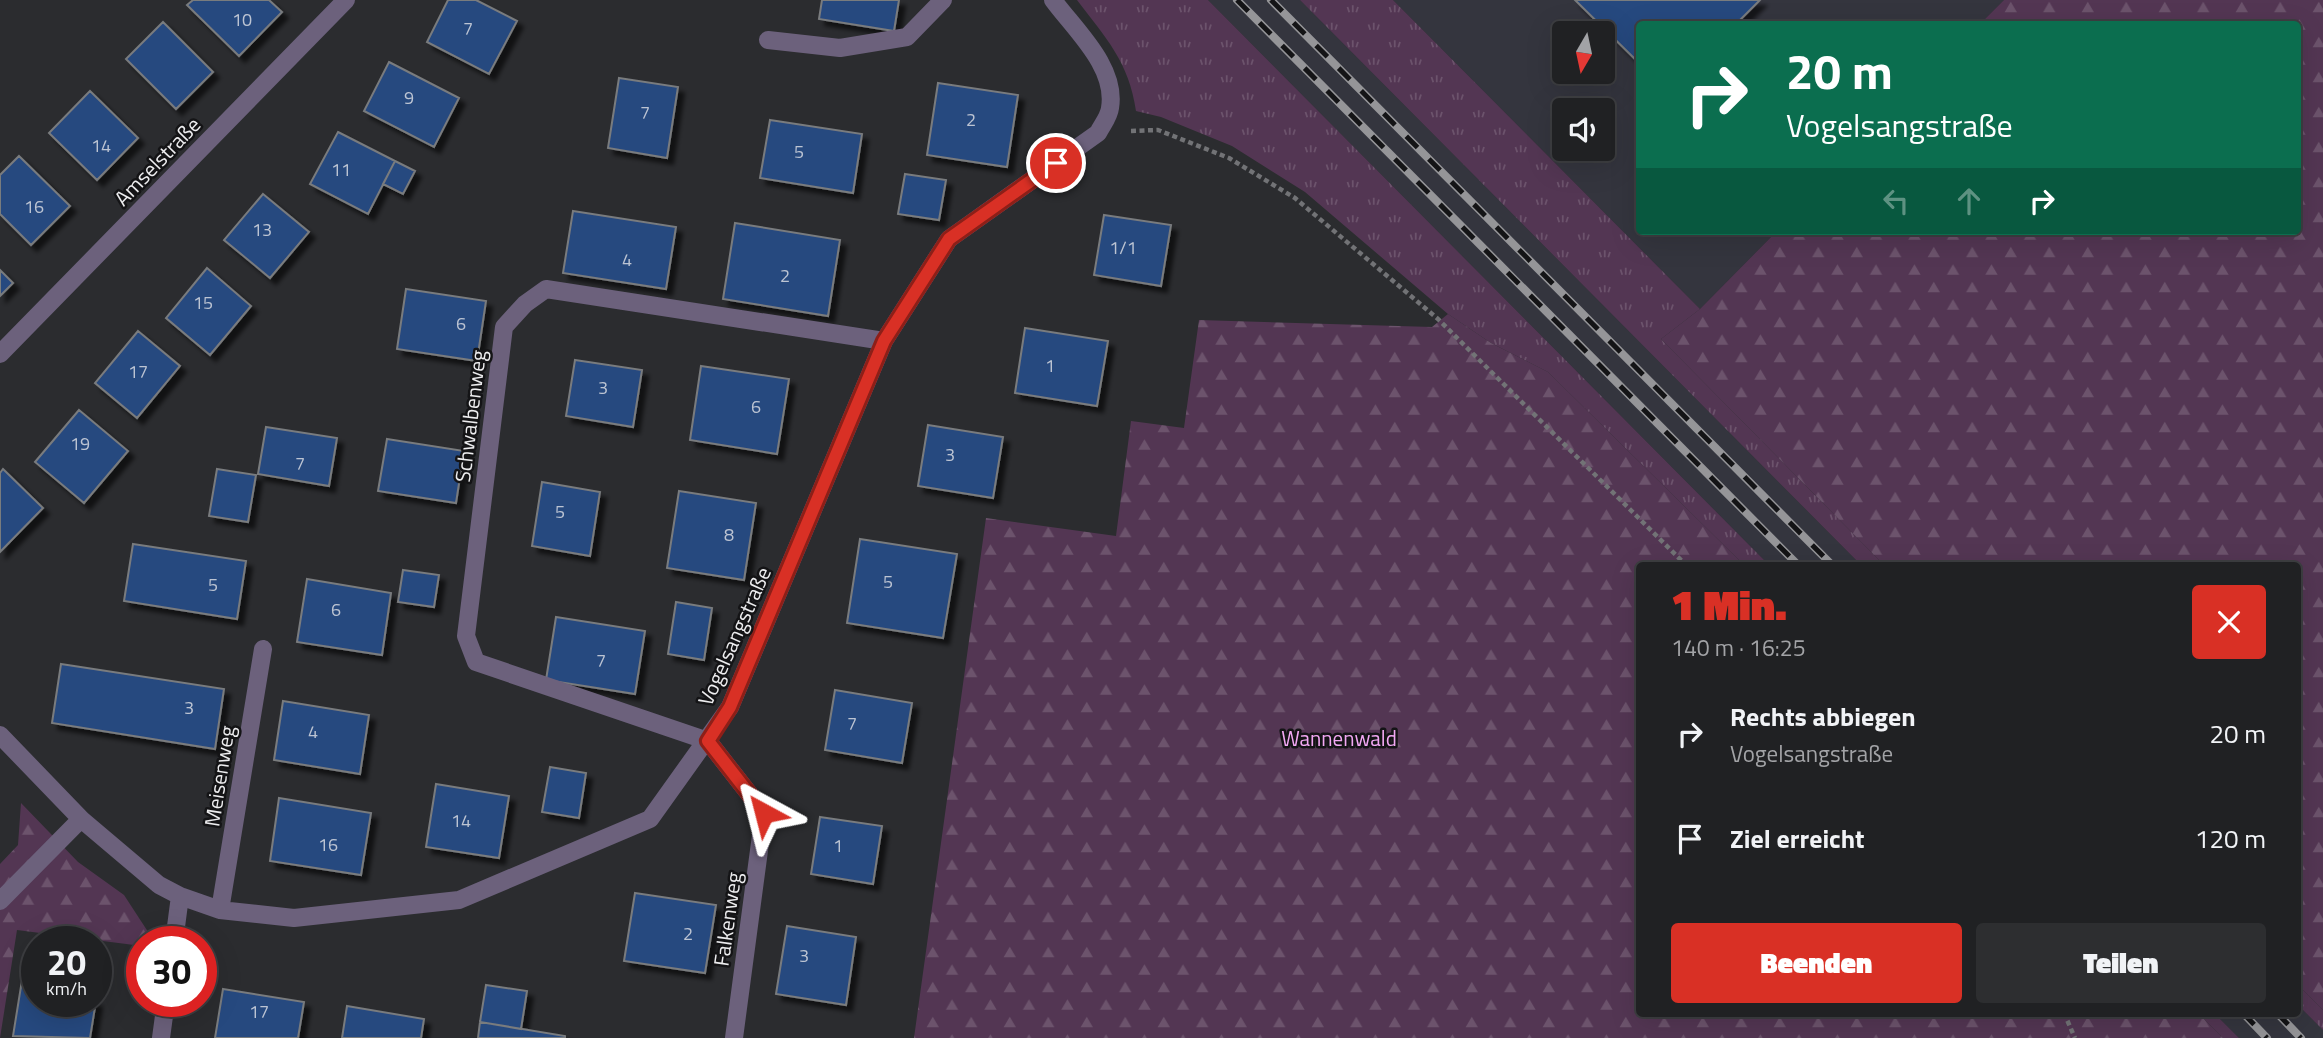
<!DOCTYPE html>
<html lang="de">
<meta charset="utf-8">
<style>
body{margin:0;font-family:"Titillium Web",sans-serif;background:#2d2e30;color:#f1f3f6;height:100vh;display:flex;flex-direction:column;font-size:26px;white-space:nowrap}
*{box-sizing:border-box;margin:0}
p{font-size:23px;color:#a2a3a6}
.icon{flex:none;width:38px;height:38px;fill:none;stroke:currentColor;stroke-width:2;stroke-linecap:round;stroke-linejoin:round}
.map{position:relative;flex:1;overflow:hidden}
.panel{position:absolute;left:1636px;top:562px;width:665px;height:455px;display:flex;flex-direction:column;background:#202123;border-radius:7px;box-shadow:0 7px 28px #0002,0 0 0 2px #3d3e41}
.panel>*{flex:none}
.guide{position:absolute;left:1636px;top:21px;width:665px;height:214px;border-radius:7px;box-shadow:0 7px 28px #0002,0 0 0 2px #3d3e41;background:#0b6e4f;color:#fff;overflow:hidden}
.needle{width:46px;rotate:189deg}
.tools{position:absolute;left:1552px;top:21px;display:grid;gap:14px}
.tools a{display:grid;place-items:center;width:63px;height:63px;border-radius:7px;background:#202123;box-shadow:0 7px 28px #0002,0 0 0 2px #3d3e41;font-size:35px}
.speed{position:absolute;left:21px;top:926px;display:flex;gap:14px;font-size:35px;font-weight:700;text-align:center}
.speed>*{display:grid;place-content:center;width:91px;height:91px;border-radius:50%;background:#202123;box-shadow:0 7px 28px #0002,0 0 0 2px #3d3e41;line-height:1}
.speed small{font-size:18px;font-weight:400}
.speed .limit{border:10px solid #d22;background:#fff;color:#111}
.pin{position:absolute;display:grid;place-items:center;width:60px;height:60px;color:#fff;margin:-30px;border:4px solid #fff;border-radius:50%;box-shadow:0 2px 7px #0007}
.me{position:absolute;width:77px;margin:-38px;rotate:322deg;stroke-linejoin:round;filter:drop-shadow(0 0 5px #0008)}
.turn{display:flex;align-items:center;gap:24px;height:147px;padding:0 35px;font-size:32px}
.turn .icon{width:91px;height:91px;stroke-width:2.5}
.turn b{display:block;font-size:49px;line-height:60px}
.lanes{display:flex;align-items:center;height:66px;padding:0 35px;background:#0003;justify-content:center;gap:35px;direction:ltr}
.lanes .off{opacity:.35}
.round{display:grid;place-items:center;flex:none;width:74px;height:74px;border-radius:7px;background:#2d2e30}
.headline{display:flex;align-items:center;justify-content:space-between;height:119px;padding:0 35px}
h1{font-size:42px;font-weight:800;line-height:52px;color:#d93025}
.button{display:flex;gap:14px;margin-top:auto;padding:14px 35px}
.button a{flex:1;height:80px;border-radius:7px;background:#d93025;color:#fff;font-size:28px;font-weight:800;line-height:80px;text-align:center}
.button a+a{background:#2d2e30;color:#f1f3f6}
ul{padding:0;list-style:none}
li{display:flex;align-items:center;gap:21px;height:105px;padding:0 35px}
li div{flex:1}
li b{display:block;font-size:26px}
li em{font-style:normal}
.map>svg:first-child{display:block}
</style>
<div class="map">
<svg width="2323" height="1038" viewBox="0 0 2323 1038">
<defs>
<pattern id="grass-tufts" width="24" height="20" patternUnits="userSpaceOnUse" patternTransform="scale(1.75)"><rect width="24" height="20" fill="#533653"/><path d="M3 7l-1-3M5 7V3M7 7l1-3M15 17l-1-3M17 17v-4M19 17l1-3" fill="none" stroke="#6c536c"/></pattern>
<pattern id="forest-firs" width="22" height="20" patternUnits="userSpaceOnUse" patternTransform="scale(1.75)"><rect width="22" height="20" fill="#533653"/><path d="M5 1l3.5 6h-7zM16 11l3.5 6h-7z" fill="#6c536c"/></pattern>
<filter id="shadow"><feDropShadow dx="6" dy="6" stdDeviation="2" flood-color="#0009"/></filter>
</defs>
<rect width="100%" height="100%" fill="#2b2c2f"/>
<path fill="#34353e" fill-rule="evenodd" d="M 1208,0 L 1300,0 L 1861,565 L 1769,565 Z
M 1393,0 L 2004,0 L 1980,24 L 1640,24 L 1640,231 L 1777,231 L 1700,309 ZM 1564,33 L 1603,33 L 1603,72 L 1564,72 ZM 1564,110 L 1603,110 L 1603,149 L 1564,149 Z
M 2298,1005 L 2323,1030 L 2323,1038 L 2239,1038 L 2214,1013 L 2298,1013 Z"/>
<path fill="url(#grass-tufts)" d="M 1077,0 L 1208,0 L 1769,565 L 1744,565 L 1548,372 L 1491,343 L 1448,314 L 1305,192 L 1232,146 L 1161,117 L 1136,111 C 1129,62 1106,38 1077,0 Z
M 1300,0 L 1393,0 L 1700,309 L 1661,339 L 1884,565 L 1861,565 Z
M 2298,985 L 2323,1010 L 2323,1030 L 2298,1005 Z
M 2198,1013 L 2214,1013 L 2239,1038 L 2223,1038 Z"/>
<path fill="url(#forest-firs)" d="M 2004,0 L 2323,0 L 2323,1010 L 2298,985 L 2298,565 L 1884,565 L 1661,339 L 1700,309 L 1777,231 L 2298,231 L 2298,24 L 1980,24 Z
M 1448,314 L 1491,343 L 1548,372 L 1744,565 L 1640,565 L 1640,1013 L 2198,1013 L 2223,1038 L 914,1038 L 986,518 L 1116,536 L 1131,421 L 1184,428 L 1199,320 L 1432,327 Z
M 21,803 L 78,862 L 124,895 L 154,941 L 142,942 L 142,946 L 17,930 L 0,1038 L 0,864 L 18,845 Z"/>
<path fill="#27487f" stroke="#797b7e" stroke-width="2" filter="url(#shadow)" d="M 193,0 L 269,0 L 282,12 L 239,56 L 187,5 Z
M 448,0 L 476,0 L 517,21 L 489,74 L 427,42 Z
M 822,0 L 899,0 L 894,31 L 819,19 Z
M 1575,0 L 1760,0 L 1736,24 L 1640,24 L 1640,64 Z
M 163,22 L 213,72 L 176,109 L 126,59 Z
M 389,62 L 459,98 L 434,147 L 364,111 Z
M 619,78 L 678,87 L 667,158 L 608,148 Z
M 938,83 L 1018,95 L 1007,167 L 927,155 Z
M 90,91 L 138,138 L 97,180 L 49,133 Z
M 770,120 L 862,134 L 853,193 L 760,178 Z
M 338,132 L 395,161 L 368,214 L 310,184 Z
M 19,156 L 70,206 L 31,245 L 0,214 L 0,175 Z
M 395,161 L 415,171 L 403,194 L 383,184 Z
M 905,174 L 946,180 L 939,220 L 898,214 Z
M 263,194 L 309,232 L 270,278 L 224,240 Z
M 573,211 L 676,227 L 666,289 L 563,273 Z
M 1104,215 L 1171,225 L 1161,286 L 1094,275 Z
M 735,223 L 840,240 L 828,316 L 723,299 Z
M 207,268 L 251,306 L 210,355 L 166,318 Z
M 0,270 L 13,283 L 0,296 Z
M 406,289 L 486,301 L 477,361 L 397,349 Z
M 1025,328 L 1108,341 L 1097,406 L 1015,393 Z
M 138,331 L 180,366 L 137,418 L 95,383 Z
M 575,360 L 642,370 L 633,427 L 566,416 Z
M 701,366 L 789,379 L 777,454 L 690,440 Z
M 79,410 L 128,451 L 84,503 L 35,462 Z
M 928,425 L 1003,437 L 993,498 L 918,486 Z
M 266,427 L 337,438 L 329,486 L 258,474 Z
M 387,439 L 464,451 L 456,503 L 378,491 Z
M 3,469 L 43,508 L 0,552 L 0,473 Z
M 217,469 L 256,475 L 248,522 L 209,516 Z
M 542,482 L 600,492 L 590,556 L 532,546 Z
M 679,491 L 756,503 L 744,580 L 667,568 Z
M 860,539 L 957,554 L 943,638 L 847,623 Z
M 133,544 L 246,561 L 237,619 L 124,601 Z
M 403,570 L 439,575 L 434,607 L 398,602 Z
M 307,579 L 391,593 L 382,655 L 297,642 Z
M 676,602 L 712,608 L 704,660 L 668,654 Z
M 556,617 L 645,631 L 635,694 L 546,680 Z
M 61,664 L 224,689 L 215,749 L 52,723 Z
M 835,690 L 912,703 L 902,763 L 825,750 Z
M 283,701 L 369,715 L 360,774 L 274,760 Z
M 550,767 L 586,773 L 579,818 L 542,812 Z
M 436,784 L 509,796 L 499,858 L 426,847 Z
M 279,798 L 371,813 L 361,875 L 270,861 Z
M 820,817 L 882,826 L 873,884 L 811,874 Z
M 635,893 L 716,905 L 705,973 L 624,961 Z
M 787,926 L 856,937 L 846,1005 L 776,994 Z
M 23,974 L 37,977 L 37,1001 L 96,1001 L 90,1038 L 13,1036 Z
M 486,985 L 527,991 L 521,1029 L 480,1022 Z
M 223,989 L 304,1002 L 298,1038 L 215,1038 Z
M 347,1006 L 424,1019 L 421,1038 L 342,1038 Z
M 480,1022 L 565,1036 L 565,1038 L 478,1038 Z"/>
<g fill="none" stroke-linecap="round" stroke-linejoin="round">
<path stroke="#727376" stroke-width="4.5" stroke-dasharray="5 3.5" stroke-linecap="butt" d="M 1131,131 L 1158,130 L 1229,158 L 1295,198 L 1438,319 L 1686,565
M 2064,1013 L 2075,1038"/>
<path stroke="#6c617c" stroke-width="18" d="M 768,40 L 840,48 L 907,37 L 943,0
M 0,354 L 346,0
M 0,735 L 81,819 L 159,885 L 180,896 L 220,910 L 294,918 L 459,900 L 650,819 L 730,707 L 884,341 L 949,239 L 1098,133 C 1102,125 1109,117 1110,108 C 1117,67 1075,30 1053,0
M 0,901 L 81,819
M 220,910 L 263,649
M 174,942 L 180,896
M 161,1038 L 166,1001
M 734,1038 L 764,813 L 708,741 L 476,662 L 466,636 L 504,327 L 525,304 L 546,289 L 884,341"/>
<g stroke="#959598" stroke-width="8">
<path id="rail" d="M 1237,0 L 1798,565
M 1271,0 L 1832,565
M 2243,1013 L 2267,1038
M 2277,1013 L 2301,1038"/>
</g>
<use href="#rail" stroke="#141416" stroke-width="5" stroke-dasharray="16" stroke-linecap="butt"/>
</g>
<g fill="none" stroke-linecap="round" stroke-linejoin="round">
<g stroke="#8d1f18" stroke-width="18">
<path id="route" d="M 764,813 L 708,741 L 730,707 L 884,341 L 949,239 L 1056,163"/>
</g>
<use href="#route" stroke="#d93025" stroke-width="12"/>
</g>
<g text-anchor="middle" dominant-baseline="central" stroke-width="5" stroke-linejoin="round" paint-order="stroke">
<g font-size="18" fill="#bcc4d3">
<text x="242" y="19">10</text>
<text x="468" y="28">7</text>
<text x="409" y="97">9</text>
<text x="645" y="112">7</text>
<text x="971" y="119">2</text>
<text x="101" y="145">14</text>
<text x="799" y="151">5</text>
<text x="341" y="169">11</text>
<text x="34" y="206">16</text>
<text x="262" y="229">13</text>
<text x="1123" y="247">1/1</text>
<text x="627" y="259">4</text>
<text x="785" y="275">2</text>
<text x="203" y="302">15</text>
<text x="461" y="323">6</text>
<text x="1050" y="365">1</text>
<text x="138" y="371">17</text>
<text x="603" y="387">3</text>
<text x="756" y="406">6</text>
<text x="80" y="443">19</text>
<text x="950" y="454">3</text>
<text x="300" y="463">7</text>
<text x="560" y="511">5</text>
<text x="729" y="534">8</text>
<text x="888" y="581">5</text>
<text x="213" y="584">5</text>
<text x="336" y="609">6</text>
<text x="601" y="660">7</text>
<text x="189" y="707">3</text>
<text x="852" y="723">7</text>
<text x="313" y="731">4</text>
<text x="461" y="820">14</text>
<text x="328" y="844">16</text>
<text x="838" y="845">1</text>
<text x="688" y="933">2</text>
<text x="804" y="955">3</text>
<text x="259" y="1011">17</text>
</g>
<g font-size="21" fill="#ededef" stroke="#141416">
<text transform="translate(157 161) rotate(-46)">Amselstraße</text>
<text transform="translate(470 416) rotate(-83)">Schwalbenweg</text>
<text transform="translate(734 636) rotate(-66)">Vogelsangstraße</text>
<text transform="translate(219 776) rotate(-81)">Meisenweg</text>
<text transform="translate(727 919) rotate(-82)">Falkenweg</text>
</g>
<g font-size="21" fill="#f3a8f4" stroke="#141416">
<text x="1339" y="738">Wannenwald</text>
</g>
</g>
</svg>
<div class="tools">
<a><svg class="needle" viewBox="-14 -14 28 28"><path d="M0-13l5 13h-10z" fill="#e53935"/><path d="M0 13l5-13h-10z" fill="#a2a3a6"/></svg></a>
<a><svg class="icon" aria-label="sound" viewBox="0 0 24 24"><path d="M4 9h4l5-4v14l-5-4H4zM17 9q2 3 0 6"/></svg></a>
</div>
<div class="speed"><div>20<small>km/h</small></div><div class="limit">30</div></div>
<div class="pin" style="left:1056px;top:163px;background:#d93025"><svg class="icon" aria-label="arrive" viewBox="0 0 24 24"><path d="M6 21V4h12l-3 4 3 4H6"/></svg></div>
<svg class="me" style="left:764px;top:813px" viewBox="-20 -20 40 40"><path d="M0-17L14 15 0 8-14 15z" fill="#d93025" stroke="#fff" stroke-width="4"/></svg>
<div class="guide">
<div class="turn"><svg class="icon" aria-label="right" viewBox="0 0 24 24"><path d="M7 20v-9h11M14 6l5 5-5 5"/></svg><div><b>20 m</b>Vogelsangstraße</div></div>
<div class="lanes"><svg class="icon off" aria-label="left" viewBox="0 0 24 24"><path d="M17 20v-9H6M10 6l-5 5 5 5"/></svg><svg class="icon off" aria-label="ahead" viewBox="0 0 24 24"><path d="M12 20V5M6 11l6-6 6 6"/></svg><svg class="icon" aria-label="right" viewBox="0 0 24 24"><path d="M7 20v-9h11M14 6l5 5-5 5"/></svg></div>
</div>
<section class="panel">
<div class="headline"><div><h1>1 Min.</h1><p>140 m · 16:25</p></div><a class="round" style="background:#d93025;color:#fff"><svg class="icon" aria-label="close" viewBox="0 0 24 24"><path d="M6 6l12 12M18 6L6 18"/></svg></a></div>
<ul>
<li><svg class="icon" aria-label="right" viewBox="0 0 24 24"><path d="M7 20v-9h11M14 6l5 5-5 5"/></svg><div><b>Rechts abbiegen</b><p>Vogelsangstraße</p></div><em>20 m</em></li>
<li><svg class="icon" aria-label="arrive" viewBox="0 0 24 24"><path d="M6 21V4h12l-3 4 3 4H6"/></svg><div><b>Ziel erreicht</b></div><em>120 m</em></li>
</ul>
<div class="button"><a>Beenden</a><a>Teilen</a></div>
</section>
</div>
